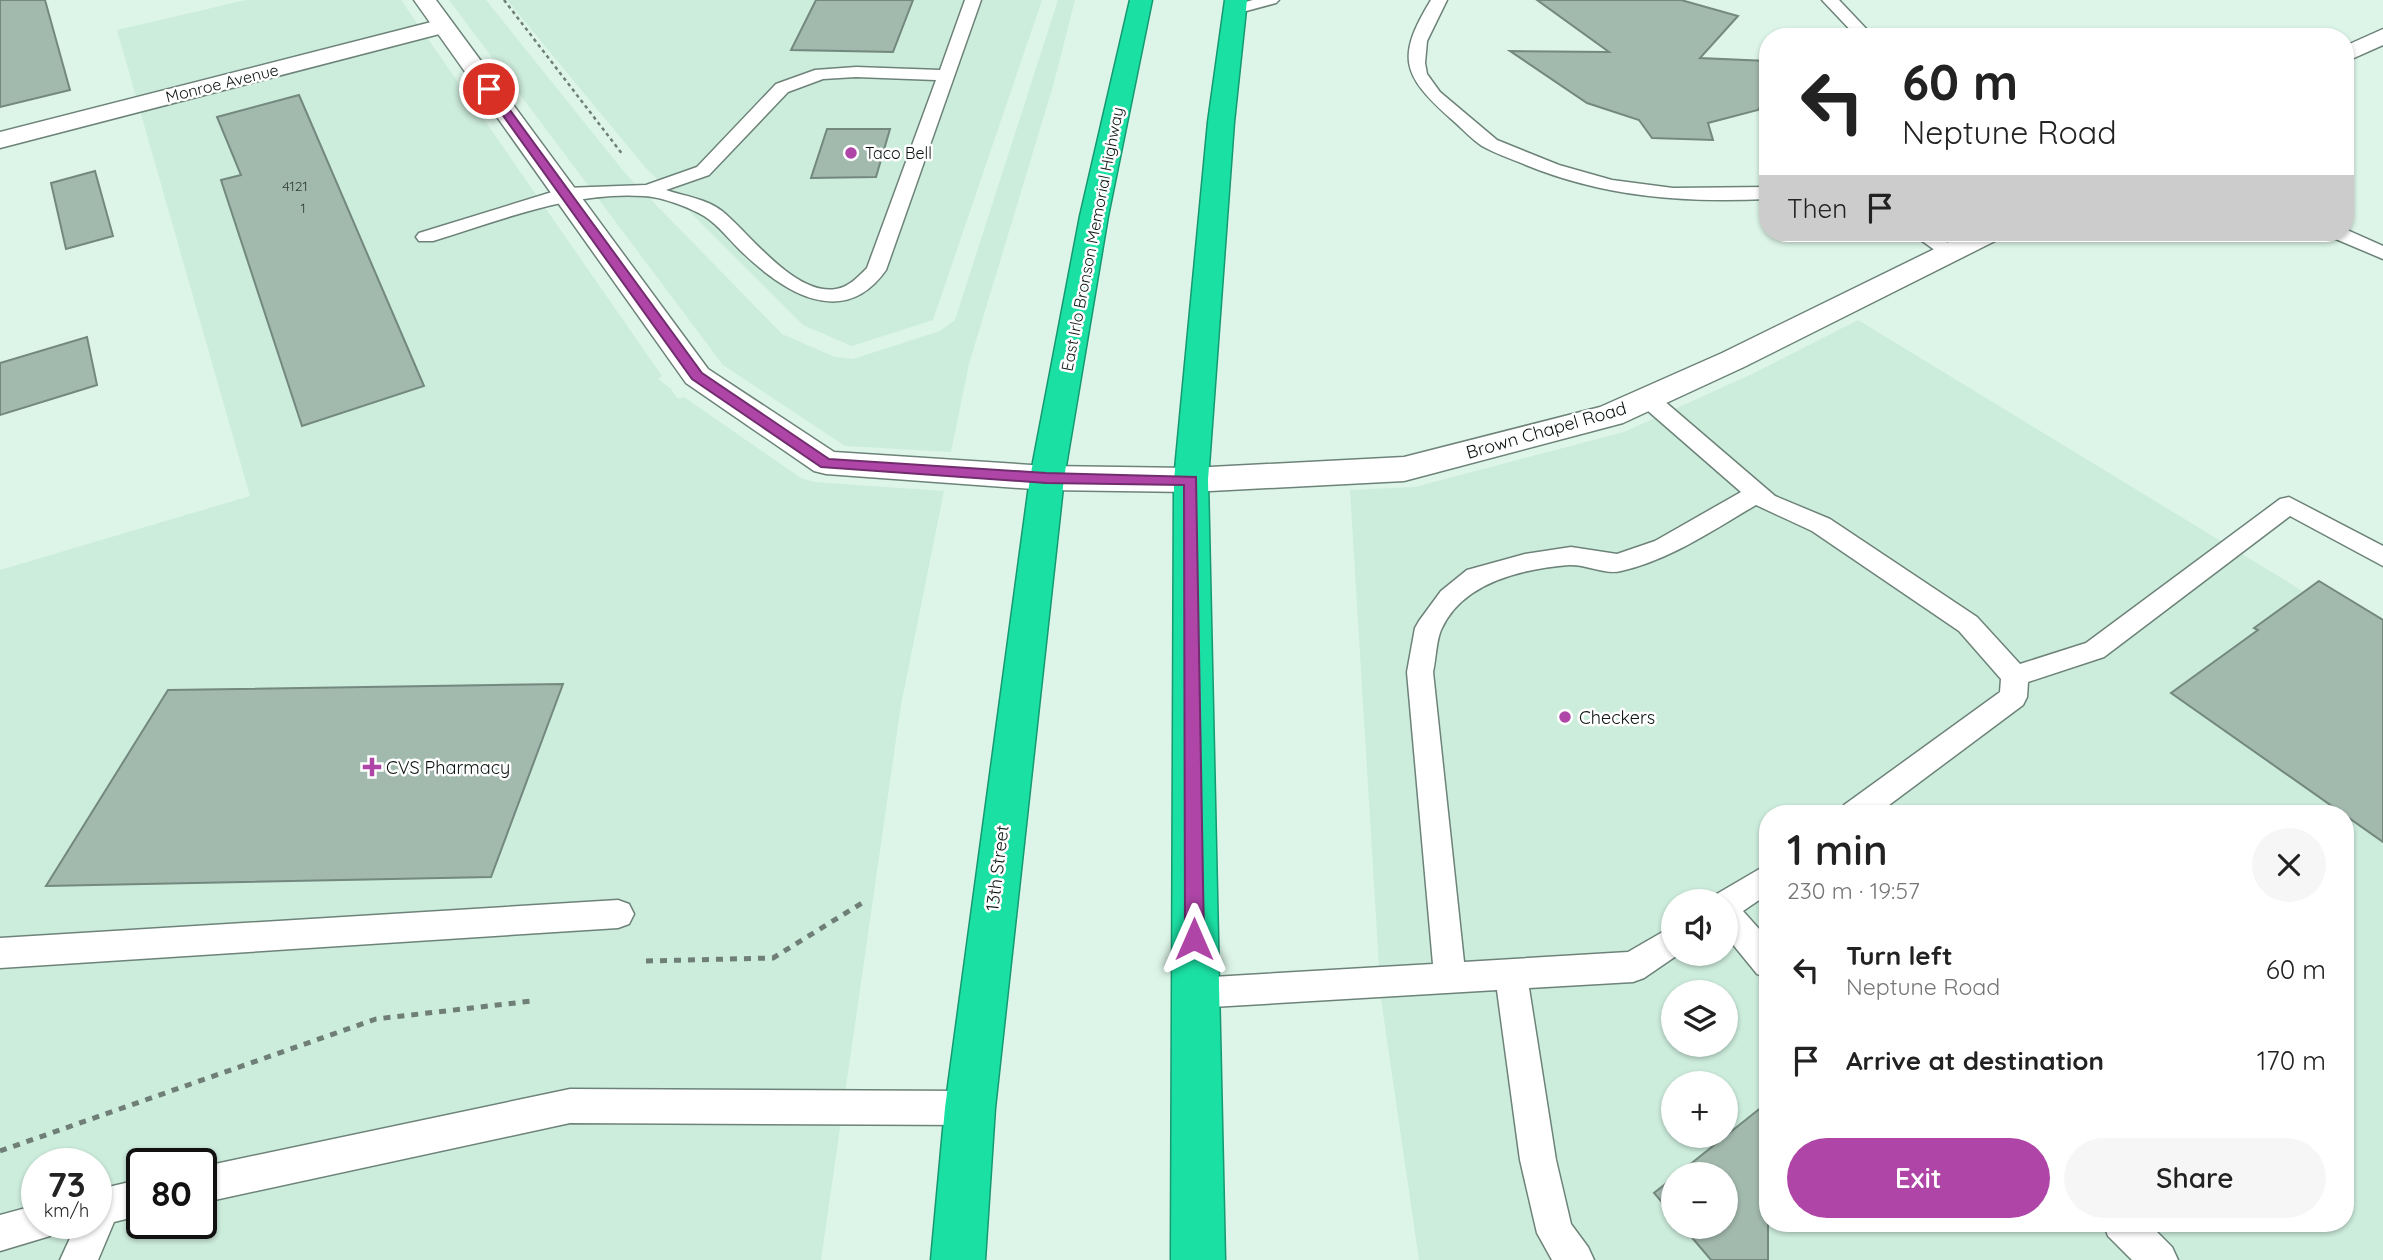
<!DOCTYPE html>
<meta charset="utf-8">
<style>
body{margin:0;font-family:Quicksand,sans-serif;background:#f6f6f6;color:#222;height:100vh;display:flex;flex-direction:column;font-size:26px;white-space:nowrap}
*{box-sizing:border-box;margin:0}
p{font-size:23px;color:#767676}
.icon{flex:none;width:38px;height:38px;fill:none;stroke:currentColor;stroke-width:2;stroke-linecap:round;stroke-linejoin:round}
.map{position:relative;flex:1;overflow:hidden}
.side{position:absolute;left:1759px;top:805px;width:595px;height:427px;display:flex;flex-direction:column;background:#fff;border-radius:28px;box-shadow:0 2px 5px #0004}
.side>*{flex:none}
.guide{position:absolute;left:1759px;top:28px;width:595px;height:214px;border-radius:28px;box-shadow:0 2px 5px #0004;background:#fff;color:#222;overflow:hidden}
.controls{position:absolute;left:1661px;top:889px;display:grid;gap:14px}
.controls a{display:grid;place-items:center;width:77px;height:77px;border-radius:50%;background:#fff;box-shadow:0 2px 5px #0004;font-size:35px}
.speed{position:absolute;left:21px;top:1148px;display:flex;gap:14px;font-size:35px;font-weight:700;text-align:center}
.speed>*{display:grid;place-content:center;width:91px;height:91px;border-radius:50%;background:#fff;box-shadow:0 2px 5px #0004;line-height:1}
.speed small{font-size:18px;font-weight:400}
.speed .limit{border:4px solid #111;border-radius:10px;background:#fff;color:#111}
.pin{position:absolute;display:grid;place-items:center;width:60px;height:60px;color:#fff;margin:-30px;border:4px solid #fff;border-radius:50%;box-shadow:0 2px 7px #0007}
.me{position:absolute;width:77px;margin:-38px;rotate:0deg;stroke-linejoin:round;filter:drop-shadow(0 0 5px #0008)}
.turn{display:flex;align-items:center;gap:24px;height:147px;padding:0 28px;font-size:32px}
.turn .icon{width:91px;height:91px;stroke-width:2.5}
.turn b{display:block;font-size:49px;line-height:60px}
.then{display:flex;align-items:center;height:66px;padding:0 28px;background:#0003;gap:14px;font-size:26px}
.round{display:grid;place-items:center;flex:none;width:74px;height:74px;border-radius:37px;background:#f6f6f6}
.headline{display:flex;align-items:center;justify-content:space-between;height:119px;padding:0 28px}
h1{font-size:42px;font-weight:600;line-height:52px}
.primary-button{display:flex;gap:14px;margin-top:auto;padding:14px 28px}
.primary-button a{flex:1;height:80px;border-radius:42px;background:#ae45a7;color:#fff;font-size:28px;font-weight:600;line-height:80px;text-align:center}
.primary-button a+a{background:#f6f6f6;color:#222}
ul{padding:0;list-style:none}
li{display:flex;align-items:center;gap:21px;height:91px;padding:0 28px}
li div{flex:1}
li b{display:block;font-size:26px}
li em{font-style:normal}
.map>svg:first-child{display:block}
</style>
<div class="map">
<svg width="2383" height="1260" viewBox="0 0 2383 1260">
<rect width="100%" height="100%" fill="#ddf5e9"/>
<path fill="#ccecdc" fill-rule="evenodd" d="M 246,0 L 401,0 L 662,376 L 658,379 L 670,388 L 678,399 L 684,397 L 801,478 L 814,482 L 944,491 L 901,705 L 821,1260 L 0,1260 L 0,570 L 250,496 L 117,30 ZM 37,1164 L 96,1164 L 96,1223 L 37,1223 ZM 142,1164 L 201,1164 L 201,1223 L 142,1223 Z
M 449,0 L 486,0 L 625,173 L 782,334 L 835,357 L 853,359 L 940,331 L 955,320 L 1058,0 L 1075,0 L 1053,86 L 969,364 L 951,452 L 845,446 L 723,365 Z
M 507,0 L 1042,0 L 933,320 L 852,346 L 803,325 L 645,167 Z
M 1858,320 L 2383,640 L 2383,1260 L 1419,1260 L 1381,999 L 1350,490 L 1415,487 L 1624,432 L 1752,374 ZM 1768,814 L 2345,814 L 2345,1223 L 1768,1223 ZM 1673,901 L 1726,901 L 1726,954 L 1673,954 ZM 1673,992 L 1726,992 L 1726,1045 L 1673,1045 ZM 1673,1083 L 1726,1083 L 1726,1136 L 1673,1136 ZM 1673,1174 L 1726,1174 L 1726,1227 L 1673,1227 Z"/>
<path fill="#a2b9ae" stroke="#73887e" stroke-width="2" d="M 0,0 L 45,0 L 70,90 L 0,107 Z
M 816,0 L 913,0 L 893,52 L 791,50 Z
M 1537,0 L 1681,0 L 1738,16 L 1700,58 L 1768,61 L 1768,95 L 1758,110 L 1708,123 L 1713,140 L 1652,138 L 1639,120 L 1587,103 L 1510,51 L 1609,52 Z
M 299,95 L 424,386 L 302,426 L 221,180 L 241,175 L 217,117 Z
M 827,129 L 890,129 L 876,177 L 811,178 Z
M 95,171 L 113,236 L 66,249 L 51,183 Z
M 87,337 L 97,385 L 0,415 L 0,363 Z
M 2319,581 L 2383,620 L 2383,842 L 2171,693 L 2258,630 L 2254,628 Z
M 563,684 L 491,877 L 46,886 L 168,690 Z
M 1768,1102 L 1768,1260 L 1711,1260 L 1683,1227 L 1726,1227 L 1726,1174 L 1678,1174 Z
M 1673,1178 L 1673,1215 L 1654,1193 Z"/>
<g fill="none" stroke-linecap="round" stroke-linejoin="round">
<g stroke="#6d8379" stroke-width="3">
<path id="lane" d="M 965,0 L 981,0 L 886,270 C 843,331 783,291 743,253 C 730,241 719,225 704,216 C 689,207 662,197 644,196 C 571,191 502,220 433,241 L 419,241 L 416,237 L 419,233 L 565,188 L 646,185 L 697,167 L 776,84 L 815,70 L 856,67 L 940,70 ZM 856,77 L 936,80 L 867,268 C 858,277 849,287 836,289 C 795,296 750,234 722,211 C 707,199 684,196 666,190 L 709,175 L 788,92 L 823,79 Z
M 1253,0 L 1279,0 L 1276,3 L 1235,14 L 1227,9 L 1230,6 Z
M 1431,0 L 1447,0 L 1427,41 L 1425,63 L 1427,74 L 1440,92 L 1497,140 L 1559,165 L 1612,180 L 1673,188 L 1768,187 L 1768,199 C 1684,203 1604,197 1526,165 C 1512,159 1496,154 1482,146 C 1470,138 1461,127 1450,118 C 1402,75 1396,57 1431,0 Z
M 1822,0 L 1839,0 L 1874,37 L 1857,37 Z
M 2345,229 L 2383,246 L 2383,259 L 2331,237 L 2328,233 L 2345,233 Z
M 1911,233 L 1934,233 L 1960,252 L 1950,258 L 1943,256 Z
M 1648,392 L 1656,394 L 1775,496 L 1830,519 L 1977,617 L 2020,664 L 2086,643 L 2280,499 L 2289,497 L 2383,546 L 2383,566 L 2290,516 L 2104,657 L 2028,682 L 2027,697 L 2023,705 L 1877,814 L 1839,814 L 1844,805 L 2000,692 L 2001,679 L 1959,631 L 1812,531 L 1756,505 C 1713,530 1670,560 1621,571 C 1605,575 1586,564 1569,565 C 1522,569 1462,582 1441,630 C 1436,642 1436,659 1433,672 L 1464,962 L 1628,952 L 1673,926 L 1673,954 L 1679,954 L 1644,978 L 1633,982 L 1529,988 L 1556,1160 L 1571,1224 L 1588,1247 L 1594,1260 L 1552,1260 L 1537,1233 L 1520,1160 L 1497,990 L 1195,1008 L 1183,1004 L 1179,993 L 1183,982 L 1195,978 L 1433,964 L 1407,672 L 1415,628 L 1419,621 L 1441,591 L 1467,570 L 1525,554 L 1571,547 L 1617,554 L 1655,541 L 1741,492 L 1640,404 L 1637,399 L 1640,394 Z
M 1768,864 L 1768,894 L 1743,911 L 1768,939 L 1768,979 L 1757,974 L 1726,936 L 1726,901 L 1712,901 L 1715,895 Z
M 618,900 L 629,904 L 634,914 L 629,924 L 618,928 L 0,968 L 0,938 Z
M 570,1089 L 970,1091 L 982,1096 L 987,1108 L 982,1120 L 970,1125 L 570,1123 L 201,1203 L 201,1167 Z
M 142,1179 L 142,1215 L 114,1222 L 98,1260 L 60,1260 L 77,1223 L 96,1223 L 96,1190 Z
M 37,1205 L 37,1223 L 55,1223 L 50,1236 L 0,1251 L 0,1215 Z
M 2103,1223 L 2148,1223 L 2172,1247 L 2178,1260 L 2132,1260 L 2108,1236 Z"/>
</g>
<g stroke="#6d8379" stroke-width="3">
<path id="street" d="M 443,19 L 451,21 L 454,26 L 451,31 L 0,148 L 0,132 Z"/>
</g>
<g stroke="#6d8379" stroke-width="3">
<path id="secondary" d="M 414,0 L 436,0 L 708,369 L 834,452 L 1047,466 L 1191,468 L 1404,457 L 1600,407 L 1722,353 L 1967,233 L 2003,233 L 1999,239 L 1744,367 L 1623,423 L 1404,481 L 1191,492 L 1047,490 L 826,474 L 814,471 L 686,383 Z
M 2383,29 L 2383,45 L 2345,62 L 2345,46 Z"/>
</g>
<g stroke="#159970" stroke-width="3">
<path id="highway" d="M 1130,0 L 1152,0 L 1108,216 L 1064,478 L 995,1108 L 985,1260 L 931,1260 L 945,1108 L 1030,478 L 1080,216 Z
M 1225,0 L 1247,0 L 1234,122 L 1208,480 L 1225,1260 L 1171,1260 L 1174,480 L 1208,122 Z"/>
</g>
<path stroke="#6f7f78" stroke-width="2.5" stroke-dasharray="3.5 3.5" stroke-linecap="butt" d="M 504,0 L 623,155"/>
<path stroke="#6f7f78" stroke-width="5" stroke-dasharray="7 7" stroke-linecap="butt" d="M 646,961 L 773,958 L 862,903
M 0,1151 L 376,1019 L 532,1001"/>
<use href="#lane" fill="#fff" fill-rule="evenodd"/>
<use href="#street" fill="#fff" fill-rule="evenodd"/>
<use href="#secondary" fill="#fff" fill-rule="evenodd"/>
<use href="#highway" fill="#1be0a4" fill-rule="evenodd"/>
</g>
<path fill="#ae45a7" stroke="#712d6d" stroke-width="2" d="M 489,86 L 493,87 L 702,373 L 829,459 L 1046,473 L 1196,477 L 1204,939 L 1201,945 L 1194,947 L 1187,945 L 1185,939 L 1184,485 L 1046,483 L 821,467 L 692,379 L 484,89 Z"/>
<g fill="#ae45a7" stroke="#fff" stroke-width="2.5">
<circle cx="851" cy="153" r="7"/>
<circle cx="1565" cy="717" r="7"/>
<path d="M368.5 756.5h7v7h7v7h-7v7h-7v-7h-7v-7h7z"/>
</g>
<g text-anchor="middle" dominant-baseline="central" stroke-width="5" stroke-linejoin="round" paint-order="stroke">
<g font-size="14" fill="#313d38">
<text x="295" y="186">4121</text>
<text x="303" y="208">1</text>
</g>
<g font-size="16" fill="#0b1410" stroke="#fff">
<text transform="translate(222 83) rotate(-14)">Monroe Avenue</text>
<text transform="translate(1092 239) rotate(-79)">East Irlo Bronson Memorial Highway</text>
</g>
<g font-size="16" fill="#0b1410" stroke="#fff" text-anchor="start">
<text x="865" y="153">Taco Bell</text>
</g>
<g font-size="18" fill="#0b1410" stroke="#fff">
<text transform="translate(1546 430) rotate(-16)">Brown Chapel Road</text>
<text transform="translate(997 868) rotate(-83)">13th Street</text>
</g>
<g font-size="18" fill="#0b1410" stroke="#fff" text-anchor="start">
<text x="1579" y="717">Checkers</text>
<text x="386" y="767">CVS Pharmacy</text>
</g>
</g>
</svg>
<div class="controls">
<a><svg class="icon" aria-label="sound" viewBox="0 0 24 24"><path d="M4 9h4l5-4v14l-5-4H4zM17 9q2 3 0 6"/></svg></a>
<a><svg class="icon" aria-label="layers" viewBox="0 0 24 24"><path d="M12 4l9 5-9 5-9-5zM3 14l9 5 9-5"/></svg></a>
<a>+</a>
<a>−</a>
</div>
<div class="speed"><div>73<small>km/h</small></div><div class="limit">80</div></div>
<div class="pin" style="left:489px;top:89px;background:#d93025"><svg class="icon" aria-label="arrive" viewBox="0 0 24 24"><path d="M6 21V4h12l-3 4 3 4H6"/></svg></div>
<svg class="me" style="left:1194px;top:939px" viewBox="-20 -20 40 40"><path d="M0-17L14 15 0 8-14 15z" fill="#ae45a7" stroke="#fff" stroke-width="4"/></svg>
<div class="guide">
<div class="turn"><svg class="icon" aria-label="left" viewBox="0 0 24 24"><path d="M17 20v-9H6M10 6l-5 5 5 5"/></svg><div><b>60 m</b>Neptune Road</div></div>
<div class="then">Then<svg class="icon" aria-label="arrive" viewBox="0 0 24 24"><path d="M6 21V4h12l-3 4 3 4H6"/></svg></div>
</div>
<section class="side">
<div class="headline"><div><h1>1 min</h1><p>230 m · 19:57</p></div><a class="round"><svg class="icon" aria-label="close" viewBox="0 0 24 24"><path d="M6 6l12 12M18 6L6 18"/></svg></a></div>
<ul>
<li><svg class="icon" aria-label="left" viewBox="0 0 24 24"><path d="M17 20v-9H6M10 6l-5 5 5 5"/></svg><div><b>Turn left</b><p>Neptune Road</p></div><em>60 m</em></li>
<li><svg class="icon" aria-label="arrive" viewBox="0 0 24 24"><path d="M6 21V4h12l-3 4 3 4H6"/></svg><div><b>Arrive at destination</b></div><em>170 m</em></li>
</ul>
<div class="primary-button"><a>Exit</a><a>Share</a></div>
</section>
</div>
